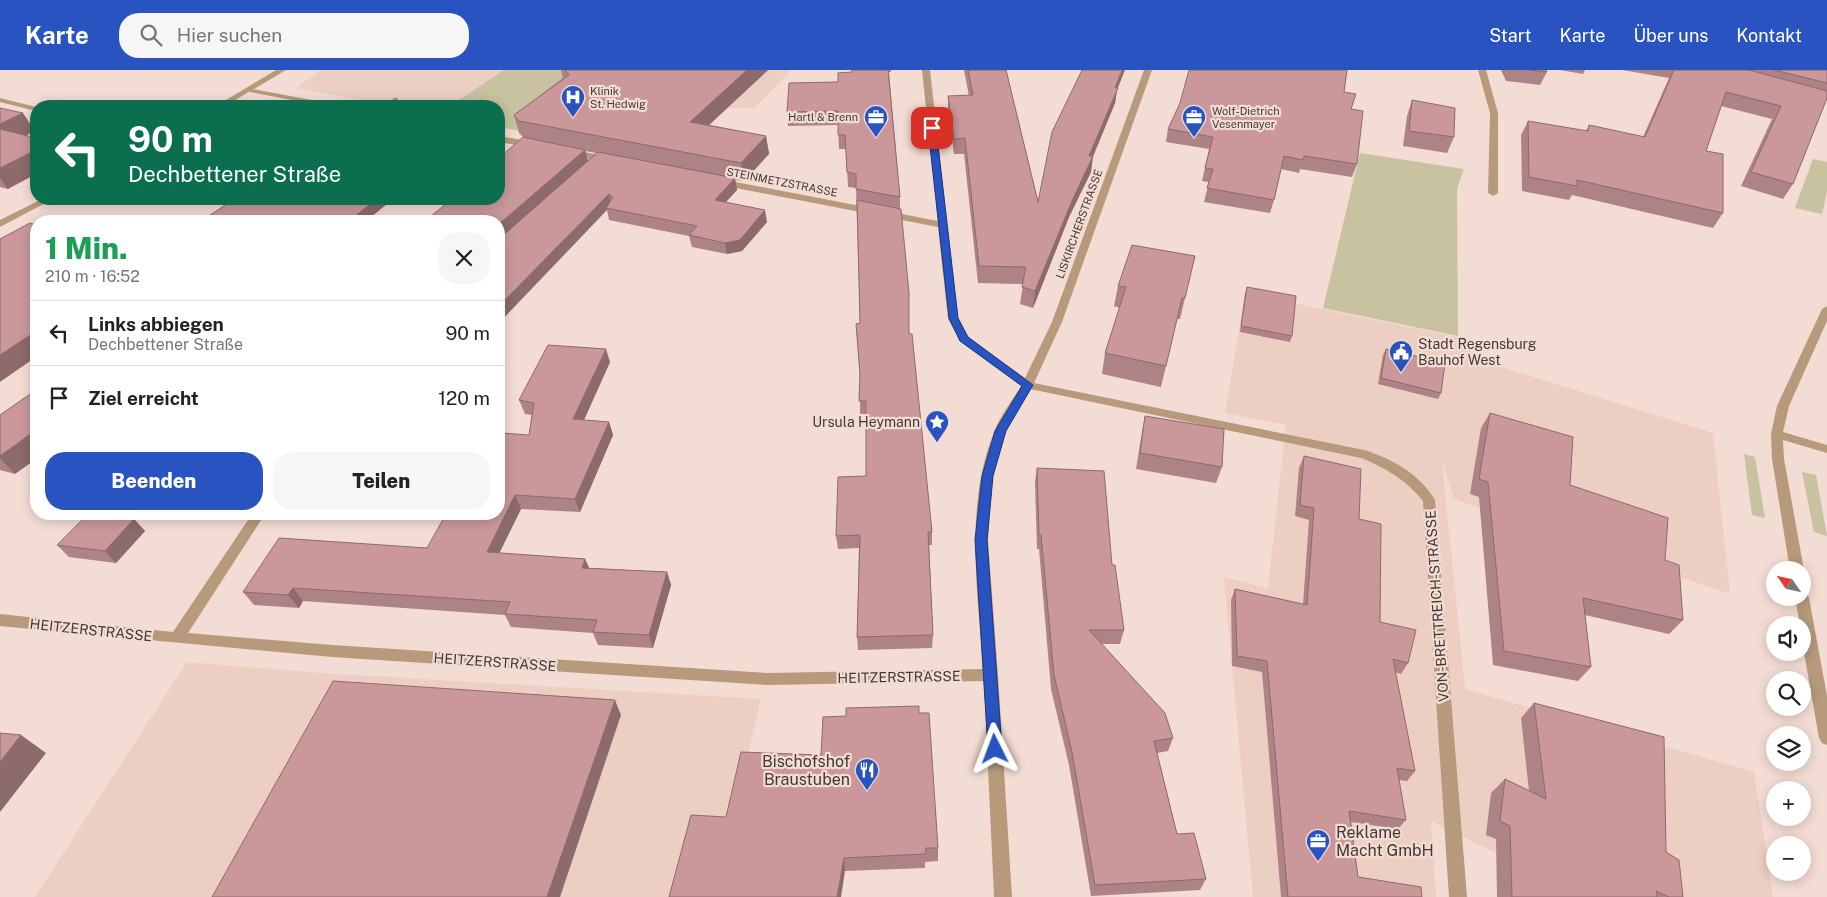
<!DOCTYPE html>
<html lang="de">
<meta charset="utf-8">
<style>
body{margin:0;font-family:"Public Sans",sans-serif;background:#f6f6f6;color:#222;height:100vh;display:flex;flex-direction:column;font-size:19px;white-space:nowrap}
*{box-sizing:border-box;margin:0}
p{font-size:16px;color:#767676}
.icon{flex:none;width:28px;height:28px;fill:none;stroke:currentColor;stroke-width:2;stroke-linecap:round;stroke-linejoin:round}
.map{position:relative;flex:1;overflow:hidden}
.side{position:absolute;left:30px;top:145px;width:475px;height:305px;display:flex;flex-direction:column;background:#fff;border-radius:20px;box-shadow:0 2px 12px #0003}
.side>*{flex:none}
.banner{position:absolute;left:30px;top:30px;width:475px;height:105px;border-radius:20px;box-shadow:0 2px 12px #0003;background:#0b6e4f;color:#fff;overflow:hidden}
.needle{width:32px;rotate:304deg}
.controls{position:absolute;left:1766px;top:491px;display:grid;gap:10px}
.controls a{display:grid;place-items:center;width:45px;height:45px;border-radius:50%;background:#fff;box-shadow:0 2px 12px #0003;font-size:25px}
.pin{position:absolute;display:grid;place-items:center;width:42px;height:42px;color:#fff;margin:-21px;border-radius:10px;box-shadow:0 2px 8px #0006}
.me{position:absolute;width:55px;margin:-28px;rotate:357deg;stroke-linejoin:round;filter:drop-shadow(0 0 4px #0008)}
.turn{display:flex;align-items:center;gap:18px;height:105px;padding:0 15px;font-size:22px}
.turn .icon{width:65px;height:65px;stroke-width:2.5}
.turn b{display:block;font-size:35px;line-height:42px}
.round{display:grid;place-items:center;flex:none;width:52px;height:52px;border-radius:20px;background:#f6f6f6}
.head{display:flex;align-items:center;justify-content:space-between;height:85px;padding:0 15px}
h1{font-size:30px;font-weight:800;line-height:38px;color:#1e9e55}
.primary-button{display:flex;gap:10px;margin-top:auto;padding:10px 15px}
.primary-button a{flex:1;height:58px;border-radius:20px;background:#2953c1;color:#fff;font-size:20px;font-weight:800;line-height:58px;text-align:center}
.primary-button a+a{background:#f6f6f6;color:#222}
ul{padding:0;list-style:none}
li{display:flex;align-items:center;gap:15px;height:65px;padding:0 15px;border-top:1px solid #e0e0e0}
li div{flex:1}
li b{display:block;font-size:19px}
li em{font-style:normal}
header{display:flex;align-items:center;gap:30px;box-sizing:border-box;height:70px;padding:0 25px;background:#2953c1;color:#fff}
header strong{font-size:24px}
nav{display:flex;gap:28px;margin-inline-start:auto;font-size:18px}
.search{width:350px;height:45px;background:#f6f6f6;display:flex;align-items:center;gap:12px;box-sizing:border-box;padding:0 18px;border-radius:20px;color:#767676;font-size:19px}
.map>svg:first-child{display:block}
</style>
<header>
<strong>Karte</strong>
<div class="search"><svg class="icon" aria-label="search" viewBox="0 0 24 24"><circle cx="10" cy="10" r="6"/><path d="M15 15l6 6"/></svg>Hier suchen</div>
<nav><a>Start</a><a>Karte</a><a>Über uns</a><a>Kontakt</a></nav>
</header>
<div class="map">
<svg width="1827" height="827" viewBox="0 0 1827 827">
<rect width="100%" height="100%" fill="#f3dcd3"/>
<path fill="#edcec2" d="M 321,0 L 791,0 L 755,38 L 659,38 L 499,57 L 499,36 L 391,36 L 296,18 Z
M 1245,223 L 1481,272 L 1479,290 L 1713,363 L 1730,524 L 1454,429 L 1442,391 L 1465,619 L 1754,702 L 1773,827 L 1587,827 L 1431,751 L 1436,827 L 1253,827 L 1224,507 L 1268,518 L 1286,355 L 1225,343 Z
M 187,592 L 321,603 L 761,629 L 730,761 L 678,827 L 35,827 Z"/>
<path fill="#c8c2a1" d="M 504,0 L 574,0 L 521,61 L 499,57 L 499,36 L 450,36 Z
M 1360,83 L 1464,99 L 1457,119 L 1458,266 L 1323,238 Z
M 1813,89 L 1827,92 L 1827,121 L 1822,144 L 1795,138 Z
M 1744,384 L 1755,387 L 1765,448 L 1752,445 Z
M 1802,402 L 1816,405 L 1827,466 L 1814,462 Z"/>
<g fill="none" stroke-linecap="round" stroke-linejoin="round">
<path fill="#b69a7b" fill-rule="evenodd" d="M 922,0 L 930,0 L 958,249 L 968,267 L 1025,308 L 1052,252 L 1144,0 L 1152,0 L 1062,252 L 1034,313 L 1364,380 C 1391,388 1421,405 1435,430 L 1467,827 L 1449,827 L 1423,431 C 1406,410 1386,398 1361,388 L 1030,319 L 1006,361 L 993,406 L 988,470 L 998,605 L 1012,827 L 994,827 L 984,611 L 767,615 L 332,587 L 0,556 L 0,544 L 173,562 L 252,444 L 265,444 L 188,563 L 332,575 L 767,603 L 983,599 C 978,521 964,437 994,362 C 1000,346 1012,331 1021,316 L 960,271 L 948,249 L 938,157 L 720,115 L 716,112 L 720,109 L 938,151 Z
M 1478,0 L 1486,0 L 1498,43 L 1498,123 L 1493,126 L 1488,123 L 1490,43 Z
M 247,18 L 333,34 L 337,36 L 322,36 L 250,22 L 246,20 Z
M 0,28 L 36,37 L 36,41 L 0,32 Z
M 499,66 L 533,72 L 537,75 L 533,78 L 499,72 Z
M 570,79 L 609,87 L 613,90 L 609,93 L 567,84 L 567,80 Z
M 1827,236 L 1827,251 L 1789,336 L 1783,362 L 1827,375 L 1827,383 L 1783,370 L 1784,389 L 1804,500 L 1802,502 L 1802,500 L 1790,500 L 1772,389 L 1771,364 L 1777,336 L 1822,239 Z
M 1802,523 L 1807,524 L 1809,528 L 1827,626 L 1827,675 L 1822,673 L 1819,668 L 1802,571 L 1802,555 L 1800,555 L 1795,528 L 1802,528 Z"/>
<path fill="#b69a7b" fill-rule="evenodd" d="M 276,0 L 286,0 L 225,36 L 216,36 Z
M 42,129 L 53,129 L 0,157 L 0,150 Z"/>
</g>
<path fill="#ae8385" fill-rule="evenodd" d="M 561,0 L 768,0 L 709,55 L 766,66 L 769,84 L 744,111 L 735,110 L 737,120 L 725,132 L 767,152 L 742,181 L 727,184 L 692,177 L 689,166 L 609,150 L 607,140 L 523,67 L 519,63 L 514,45 L 563,8 ZM 585,81 L 596,83 L 588,90 Z
M 852,0 L 891,0 L 891,2 L 889,2 L 900,127 L 900,138 L 909,264 L 932,462 L 932,475 L 929,475 L 933,565 L 932,578 L 858,580 L 857,567 L 859,478 L 838,479 L 836,466 L 866,406 L 866,344 L 860,344 L 860,308 L 856,254 L 860,253 L 856,118 L 848,117 L 846,79 L 839,79 L 838,55 L 788,56 L 787,42 L 838,12 L 852,2 Z
M 964,0 L 1006,0 L 1038,132 L 1117,20 L 1115,33 L 1093,86 L 1091,102 L 1069,147 L 1033,238 L 1020,234 L 1023,214 L 978,213 L 964,84 L 954,84 L 948,41 L 948,26 L 969,26 Z
M 1501,0 L 1546,0 L 1547,2 L 1540,15 L 1506,11 Z
M 1560,0 L 1585,0 L 1583,4 Z
M 1622,0 L 1827,0 L 1827,28 L 1793,114 L 1783,129 L 1741,116 L 1772,49 L 1721,36 L 1706,81 L 1723,143 L 1713,158 L 1572,125 L 1569,130 L 1522,121 L 1521,65 L 1528,51 L 1586,61 L 1589,55 L 1643,67 L 1669,8 Z
M 1344,22 L 1351,39 L 1357,94 L 1352,107 L 1300,99 L 1299,103 L 1281,99 L 1274,130 L 1270,143 L 1204,132 L 1209,112 L 1202,111 L 1209,79 L 1166,72 L 1168,59 Z
M 1412,30 L 1454,67 L 1447,83 L 1403,76 L 1407,46 Z
M 0,38 L 35,61 L 25,66 L 8,119 L 0,117 Z
M 234,129 L 393,129 L 366,151 L 208,151 L 206,148 Z
M 1195,186 L 1180,249 L 1177,249 L 1161,317 L 1102,304 L 1105,283 L 1120,238 L 1114,236 L 1118,216 Z
M 1247,217 L 1292,266 L 1290,272 L 1240,262 L 1245,223 Z
M 1386,279 L 1441,323 L 1438,329 L 1378,314 L 1383,285 Z
M 610,292 L 584,350 L 609,352 L 613,365 L 580,442 L 521,439 L 499,483 L 585,489 L 589,498 L 667,502 L 671,515 L 653,578 L 598,575 L 593,563 L 511,557 L 505,545 L 303,531 L 299,538 L 254,535 L 243,522 L 427,478 L 529,365 L 532,345 L 525,344 L 519,330 Z
M 1490,343 L 1570,415 L 1665,490 L 1683,550 L 1669,564 L 1585,545 L 1591,597 L 1578,611 L 1493,595 L 1479,427 L 1470,424 L 1481,358 Z
M 0,345 L 15,404 L 0,400 Z
M 1145,346 L 1222,397 L 1216,413 L 1136,399 L 1142,362 Z
M 1304,386 L 1359,449 L 1380,552 L 1408,593 L 1401,604 L 1395,602 L 1415,701 L 1407,711 L 1399,710 L 1406,750 L 1398,759 L 1351,752 L 1358,807 L 1422,827 L 1281,827 L 1262,602 L 1232,596 L 1231,530 L 1235,519 L 1303,534 L 1309,450 L 1295,446 L 1299,398 Z
M 1037,398 L 1112,495 L 1124,560 L 1120,574 L 1101,574 L 1173,668 L 1168,681 L 1157,683 L 1177,764 L 1206,809 L 1200,820 L 1091,826 L 1069,695 L 1051,619 L 1039,479 L 1037,479 L 1035,412 Z
M 134,449 L 145,461 L 116,493 L 69,487 L 57,475 Z
M 1534,633 L 1666,782 L 1683,827 L 1497,827 L 1496,769 L 1486,765 L 1491,723 L 1505,709 L 1529,721 L 1521,648 Z
M 919,643 L 938,778 L 938,791 L 925,792 L 925,798 L 845,801 L 726,747 L 821,685 Z"/>
<path fill="#8d6a6c" d="M 747,0 L 768,0 L 693,70 L 690,52 Z
M 1122,0 L 1125,0 L 1117,20 L 1115,33 L 1092,89 L 1093,86 L 1091,102 L 1069,147 L 1033,238 L 1035,221 L 1089,86 Z
M 23,43 L 35,61 L 6,75 L 0,66 L 0,54 Z
M 766,66 L 769,84 L 744,111 L 741,93 Z
M 36,80 L 36,104 L 8,119 L 0,108 L 0,98 Z
M 585,80 L 588,91 L 499,170 L 499,154 Z
M 735,108 L 737,120 L 717,142 L 715,130 Z
M 609,124 L 612,135 L 606,138 L 607,140 L 499,253 L 499,236 Z
M 377,129 L 393,129 L 366,151 L 349,151 Z
M 765,140 L 767,152 L 742,181 L 727,184 L 725,173 Z
M 36,261 L 36,287 L 0,312 L 0,285 Z
M 606,279 L 610,292 L 578,363 L 573,349 Z
M 609,352 L 613,365 L 580,442 L 575,429 Z
M 36,360 L 36,389 L 15,404 L 0,388 L 0,386 Z
M 515,425 L 521,439 L 493,496 L 487,482 Z
M 134,449 L 145,461 L 116,493 L 105,481 Z
M 585,489 L 591,502 L 582,498 Z
M 667,502 L 671,515 L 653,578 L 649,565 Z
M 293,518 L 303,531 L 299,538 L 288,525 Z
M 615,630 L 621,645 L 560,827 L 547,827 Z
M 21,665 L 46,683 L 0,742 L 0,692 Z
M 844,788 L 845,801 L 841,827 L 837,827 Z"/>
<path fill="#ca989b" stroke="#8d6a6c" d="M 565,0 L 747,0 L 690,52 L 766,66 L 741,93 L 519,51 L 514,45 L 569,5 Z
M 852,0 L 888,0 L 900,127 L 856,119 L 856,104 L 847,102 L 845,65 L 838,65 L 838,41 L 787,42 L 789,13 L 838,12 L 838,3 L 852,2 Z
M 968,0 L 1006,0 L 1038,132 L 1052,62 L 1082,0 L 1122,0 L 1115,18 L 1118,18 L 1089,86 L 1093,86 L 1072,131 L 1035,221 L 1022,217 L 1026,197 L 979,196 L 965,68 L 954,69 L 948,26 L 973,25 Z
M 1189,0 L 1347,0 L 1344,22 L 1356,24 L 1351,39 L 1363,41 L 1357,94 L 1304,86 L 1303,90 L 1284,86 L 1274,130 L 1207,118 L 1213,99 L 1205,98 L 1213,67 L 1168,59 L 1180,33 Z
M 1530,0 L 1546,0 L 1547,2 Z
M 1674,0 L 1749,0 L 1827,21 L 1827,28 L 1793,114 L 1751,102 L 1781,36 L 1726,22 L 1706,81 L 1723,84 L 1723,143 L 1577,110 L 1577,116 L 1529,107 L 1528,51 L 1588,61 L 1589,55 L 1645,67 Z
M 1774,0 L 1827,0 L 1827,13 Z
M 396,28 L 401,36 L 383,36 Z
M 1412,30 L 1455,38 L 1454,67 L 1409,61 Z
M 207,35 L 214,36 L 204,36 Z
M 0,38 L 23,43 L 0,54 Z
M 0,59 L 36,68 L 36,80 L 0,98 Z
M 523,67 L 585,80 L 499,154 L 499,151 L 425,151 L 452,129 L 499,129 L 499,88 Z
M 598,82 L 735,108 L 715,130 L 765,140 L 740,170 L 725,173 L 689,165 L 697,156 L 606,138 L 613,127 L 609,124 L 499,236 L 499,169 Z
M 234,129 L 377,129 L 349,151 L 225,151 L 206,148 Z
M 857,130 L 901,139 L 909,223 L 909,264 L 912,264 L 932,462 L 928,462 L 933,565 L 857,567 L 860,465 L 836,466 L 838,407 L 866,406 L 866,331 L 859,331 L 860,304 L 856,254 L 860,253 Z
M 30,153 L 36,155 L 36,261 L 0,285 L 0,169 Z
M 1132,175 L 1195,186 L 1185,228 L 1182,228 L 1166,296 L 1105,283 L 1126,217 L 1118,216 Z
M 1247,217 L 1296,226 L 1292,266 L 1241,256 Z
M 548,275 L 606,279 L 573,349 L 609,352 L 575,429 L 515,425 L 487,482 L 585,489 L 582,498 L 667,502 L 649,565 L 593,562 L 597,550 L 505,544 L 510,532 L 293,518 L 288,525 L 243,522 L 279,468 L 427,478 L 446,444 L 499,444 L 499,369 L 502,363 L 529,365 L 534,333 L 519,330 Z
M 1386,279 L 1445,293 L 1441,323 L 1381,308 Z
M 36,320 L 36,360 L 0,386 L 0,345 Z
M 1490,343 L 1573,367 L 1570,415 L 1668,448 L 1665,490 L 1679,495 L 1683,550 L 1583,528 L 1591,597 L 1504,581 L 1488,412 L 1479,409 Z
M 1145,346 L 1224,359 L 1222,397 L 1140,383 Z
M 1304,386 L 1361,399 L 1359,449 L 1381,454 L 1380,552 L 1416,560 L 1408,593 L 1393,589 L 1415,701 L 1397,698 L 1406,750 L 1349,741 L 1358,807 L 1421,817 L 1422,827 L 1288,827 L 1267,591 L 1237,586 L 1235,519 L 1307,535 L 1314,438 L 1300,435 Z
M 1037,398 L 1104,401 L 1112,495 L 1115,495 L 1124,560 L 1089,560 L 1165,643 L 1173,668 L 1154,671 L 1177,764 L 1194,763 L 1206,809 L 1095,815 L 1072,682 L 1054,605 L 1041,465 L 1039,465 Z
M 88,444 L 89,444 L 134,449 L 105,481 L 57,475 Z
M 333,611 L 615,630 L 547,827 L 212,827 Z
M 1534,633 L 1664,667 L 1666,782 L 1679,790 L 1683,827 L 1669,827 L 1656,821 L 1657,827 L 1512,827 L 1510,756 L 1500,751 L 1505,709 L 1546,729 Z
M 919,636 L 919,643 L 929,643 L 938,778 L 926,778 L 925,784 L 844,788 L 837,827 L 669,827 L 691,745 L 726,747 L 741,682 L 821,685 L 823,647 L 846,646 L 846,638 Z
M 0,663 L 21,665 L 0,692 Z"/>
<path fill="#2953c1" stroke="#1b367d" d="M 932,56 L 936,58 L 958,248 L 968,267 L 1033,315 L 1006,361 L 993,406 L 987,470 L 1002,679 L 1000,684 L 995,685 L 990,684 L 988,679 L 975,470 L 982,406 L 995,361 L 1022,316 L 960,271 L 949,248 L 928,58 Z"/>
<defs>
<g id="hospital-pin" transform="scale(1.25)"><path d="M0 17L-7.5 6A9.5 9.5 0 1 1 7.5 6Z" fill="#2953c1" stroke="#f3dcd3"/><path d="M-5-5h3v3.5h4V-5h3V5h-3V1.5h-4V5h-3Z" fill="#fff"/></g>
<g id="office-pin" transform="scale(1.25)"><path d="M0 17L-7.5 6A9.5 9.5 0 1 1 7.5 6Z" fill="#2953c1" stroke="#f3dcd3"/><path d="M-6-3h4V-5.5h4V-3h4V5H-6ZM-1-4.5V-3h2v-1.5ZM-6 0V1H6V0Z" fill="#fff"/></g>
<g id="civic-pin" transform="scale(1.25)"><path d="M0 17L-7.5 6A9.5 9.5 0 1 1 7.5 6Z" fill="#2953c1" stroke="#f3dcd3"/><path d="M-.6-6.5H3V-4.5H.6V-3L4-1V1h2V6H-6V1h2V-1L-.6-3ZM-1.2 2.5V6h2.4V2.5Z" fill="#fff"/></g>
<g id="sight-pin" transform="scale(1.25)"><path d="M0 17L-7.5 6A9.5 9.5 0 1 1 7.5 6Z" fill="#2953c1" stroke="#f3dcd3"/><path d="M0-6L1.8-2.2L6-1.7L2.9 1.2L3.7 5.4L0 3.3L-3.7 5.4L-2.9 1.2L-6-1.7L-1.8-2.2Z" fill="#fff"/></g>
<g id="restaurant-pin" transform="scale(1.25)"><path d="M0 17L-7.5 6A9.5 9.5 0 1 1 7.5 6Z" fill="#2953c1" stroke="#f3dcd3"/><path d="M-5-6h1v4h1v-4h1v4h1v-4h1v5L-1.5 .5V6h-2V.5L-5-1ZM5-6V6H3V1.5H1.5Q1.5-4 5-6Z" fill="#fff"/></g>
</defs>
<g fill-rule="evenodd">
<use href="#hospital-pin" x="573" y="27"/>
<use href="#office-pin" x="876" y="47"/>
<use href="#office-pin" x="1194" y="47"/>
<use href="#civic-pin" x="1401" y="282"/>
<use href="#sight-pin" x="937" y="352"/>
<use href="#restaurant-pin" x="867" y="700"/>
<use href="#office-pin" x="1318" y="771"/>
</g>
<g text-anchor="middle" dominant-baseline="central" stroke-width="4.5" stroke-linejoin="round" paint-order="stroke">
<g font-size="11" fill="#423935" stroke="#f3dcd3" text-anchor="start">
<text x="590" y="21">Klinik<tspan x="590" dy="13">St. Hedwig</tspan></text>
<text x="1212" y="41">Wolf-Dietrich<tspan x="1212" dy="13">Vesenmayer</tspan></text>
<text x="858" y="47" text-anchor="end">Hartl &amp; Brenn</text>
</g>
<g font-size="11" fill="#423935" stroke="#f3dcd3">
<text transform="translate(782 112) rotate(11)">STEINMETZSTRASSE</text>
<text transform="translate(1079 154) rotate(-70)">LISKIRCHERSTRASSE</text>
</g>
<g font-size="14" fill="#423935" stroke="#f3dcd3" text-anchor="start">
<text x="1418" y="274">Stadt Regensburg<tspan x="1418" dy="16">Bauhof West</tspan></text>
<text x="920" y="352" text-anchor="end">Ursula Heymann</text>
</g>
<g font-size="14" fill="#423935" stroke="#f3dcd3">
<text transform="translate(1437 536) rotate(-94)">VON-BRETTREICH-STRASSE</text>
<text transform="translate(91 560) rotate(6)">HEITZERSTRASSE</text>
<text transform="translate(495 592) rotate(4)">HEITZERSTRASSE</text>
<text transform="translate(899 607) rotate(-1)">HEITZERSTRASSE</text>
</g>
<g font-size="16" fill="#423935" stroke="#f3dcd3" text-anchor="end">
<text x="850" y="691">Bischofshof<tspan x="850" dy="18">Braustuben</tspan></text>
<text x="1336" y="762" text-anchor="start">Reklame<tspan x="1336" dy="18">Macht GmbH</tspan></text>
</g>
</g>
</svg>
<div class="controls">
<a><svg class="needle" viewBox="-14 -14 28 28"><path d="M0-13l5 13h-10z" fill="#e53935"/><path d="M0 13l5-13h-10z" fill="#767676"/></svg></a>
<a><svg class="icon" aria-label="sound" viewBox="0 0 24 24"><path d="M4 9h4l5-4v14l-5-4H4zM17 9q2 3 0 6"/></svg></a>
<a><svg class="icon" aria-label="search" viewBox="0 0 24 24"><circle cx="10" cy="10" r="6"/><path d="M15 15l6 6"/></svg></a>
<a><svg class="icon" aria-label="layers" viewBox="0 0 24 24"><path d="M12 4l9 5-9 5-9-5zM3 14l9 5 9-5"/></svg></a>
<a>+</a>
<a>−</a>
</div>
<div class="pin" style="left:932px;top:58px;background:#d93025"><svg class="icon" aria-label="arrive" viewBox="0 0 24 24"><path d="M6 21V4h12l-3 4 3 4H6"/></svg></div>
<svg class="me" style="left:995px;top:679px" viewBox="-20 -20 40 40"><path d="M0-17L14 15 0 8-14 15z" fill="#2953c1" stroke="#fff" stroke-width="4"/></svg>
<div class="banner">
<div class="turn"><svg class="icon" aria-label="left" viewBox="0 0 24 24"><path d="M17 20v-9H6M10 6l-5 5 5 5"/></svg><div><b>90 m</b>Dechbettener Straße</div></div>
</div>
<section class="side">
<div class="head"><div><h1>1 Min.</h1><p>210 m · 16:52</p></div><a class="round"><svg class="icon" aria-label="close" viewBox="0 0 24 24"><path d="M6 6l12 12M18 6L6 18"/></svg></a></div>
<ul>
<li><svg class="icon" aria-label="left" viewBox="0 0 24 24"><path d="M17 20v-9H6M10 6l-5 5 5 5"/></svg><div><b>Links abbiegen</b><p>Dechbettener Straße</p></div><em>90 m</em></li>
<li><svg class="icon" aria-label="arrive" viewBox="0 0 24 24"><path d="M6 21V4h12l-3 4 3 4H6"/></svg><div><b>Ziel erreicht</b></div><em>120 m</em></li>
</ul>
<div class="primary-button"><a>Beenden</a><a>Teilen</a></div>
</section>
</div>
